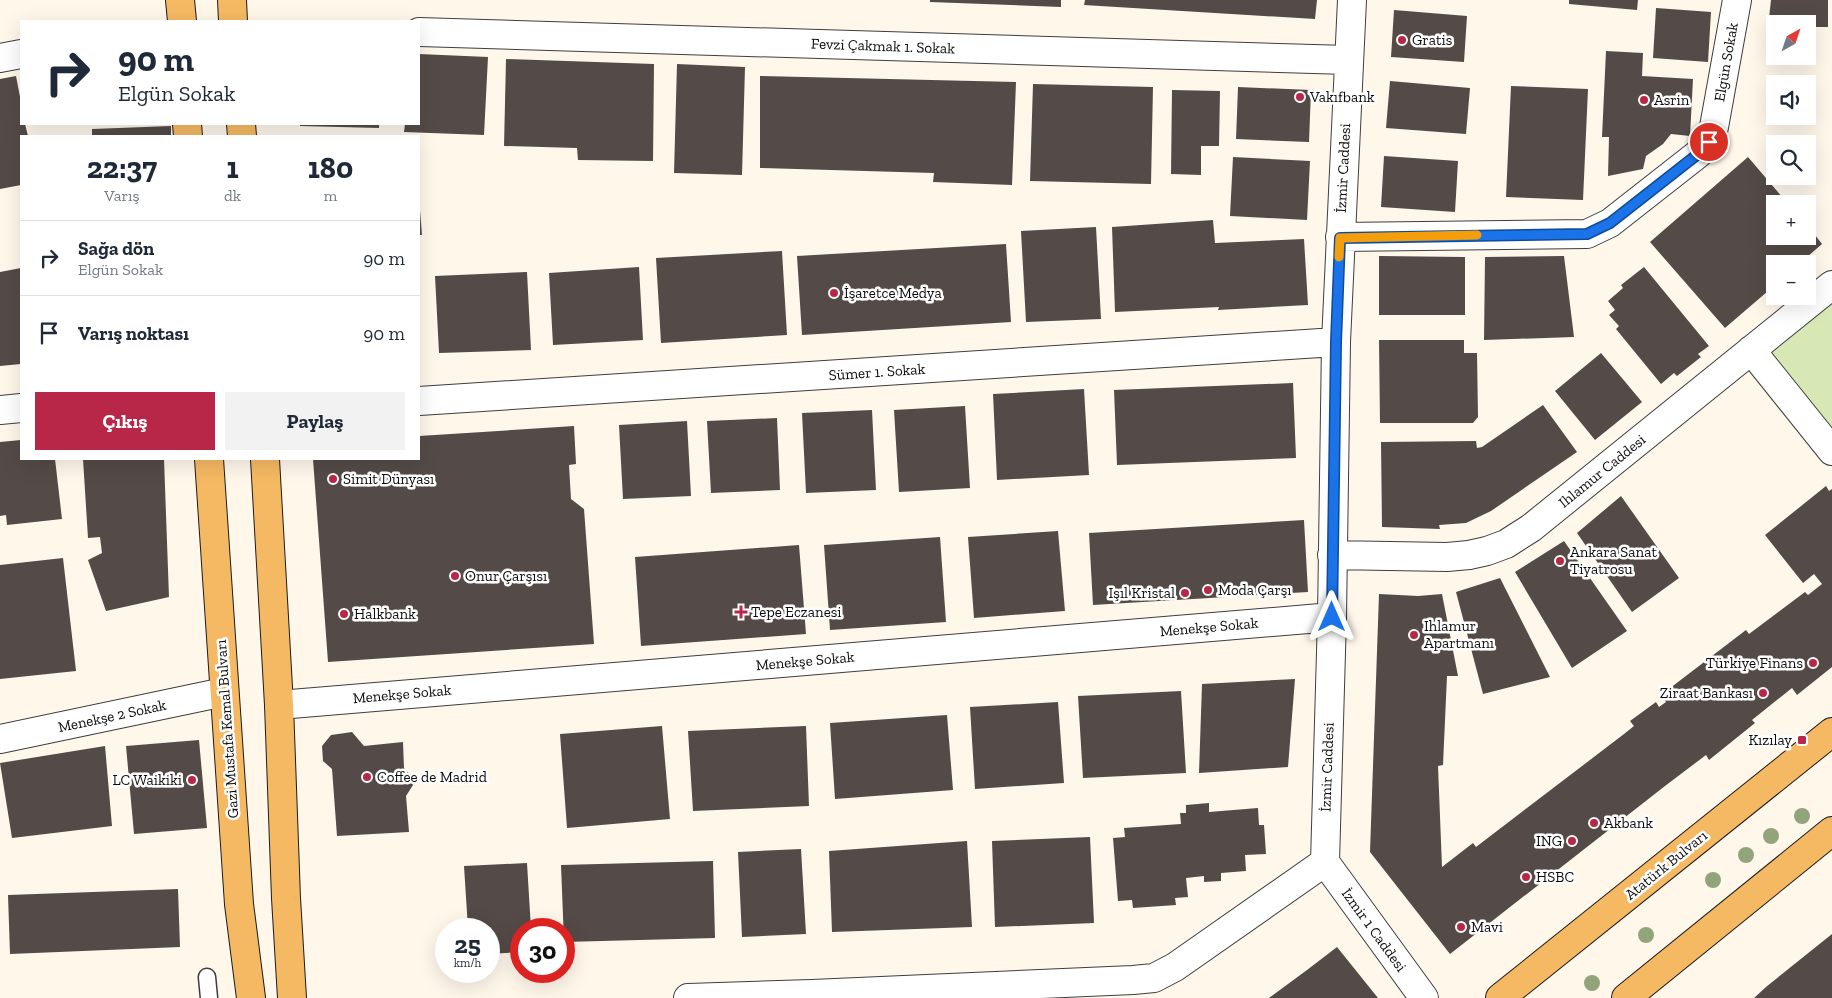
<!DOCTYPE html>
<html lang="tr">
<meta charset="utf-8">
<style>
body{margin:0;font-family:"Zilla Slab",serif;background:#f2f2f3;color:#1f2937;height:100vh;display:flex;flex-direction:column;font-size:19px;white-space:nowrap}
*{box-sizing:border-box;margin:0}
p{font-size:16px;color:#747a83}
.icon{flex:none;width:28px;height:28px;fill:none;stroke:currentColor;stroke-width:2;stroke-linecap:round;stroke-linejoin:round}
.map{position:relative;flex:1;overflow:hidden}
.sheet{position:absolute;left:20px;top:135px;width:400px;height:325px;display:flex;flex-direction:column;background:#fff;border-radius:0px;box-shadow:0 5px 20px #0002}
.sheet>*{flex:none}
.top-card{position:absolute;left:20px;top:20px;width:400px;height:105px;border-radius:0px;box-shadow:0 5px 20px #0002;background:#fff;color:#1f2937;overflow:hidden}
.needle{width:32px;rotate:40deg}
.buttons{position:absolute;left:1766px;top:15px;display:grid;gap:10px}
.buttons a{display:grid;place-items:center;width:50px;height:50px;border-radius:0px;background:#fff;box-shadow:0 5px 20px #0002;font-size:25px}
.speed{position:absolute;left:435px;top:918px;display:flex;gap:10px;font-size:25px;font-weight:700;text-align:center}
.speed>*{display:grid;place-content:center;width:65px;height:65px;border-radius:50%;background:#fff;box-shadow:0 5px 20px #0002;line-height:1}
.speed small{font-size:12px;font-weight:400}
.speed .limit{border:8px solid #d22;background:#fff;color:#111}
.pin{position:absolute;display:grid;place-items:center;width:42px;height:42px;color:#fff;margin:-21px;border:2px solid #fff;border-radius:50%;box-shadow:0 1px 5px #0007}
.me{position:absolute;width:55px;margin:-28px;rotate:0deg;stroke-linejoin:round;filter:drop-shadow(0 0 4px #0008)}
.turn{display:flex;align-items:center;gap:18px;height:105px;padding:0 15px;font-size:22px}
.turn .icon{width:65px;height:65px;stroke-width:2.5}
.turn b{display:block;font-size:35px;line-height:42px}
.eta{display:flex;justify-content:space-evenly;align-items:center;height:85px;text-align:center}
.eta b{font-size:30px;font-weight:800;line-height:35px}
.action{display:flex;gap:10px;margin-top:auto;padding:10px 15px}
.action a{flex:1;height:58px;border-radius:0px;background:#b82747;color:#fff;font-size:20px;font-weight:800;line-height:58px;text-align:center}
.action a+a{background:#f2f2f3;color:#1f2937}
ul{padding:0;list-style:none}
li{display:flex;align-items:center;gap:15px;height:75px;padding:0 15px;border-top:1px solid #e0e1e3}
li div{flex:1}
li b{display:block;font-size:19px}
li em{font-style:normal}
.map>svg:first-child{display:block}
</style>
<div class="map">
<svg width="1832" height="998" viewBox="0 0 1832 998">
<rect width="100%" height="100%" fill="#fff7ea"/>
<path fill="#d8e8b5" d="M 1832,285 L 1832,451 L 1751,350 Z"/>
<path fill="#544b48" d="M 930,0 L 1061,0 L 1061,7 L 930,2 Z
M 1085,0 L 1317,0 L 1315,19 L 1084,5 Z
M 1569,0 L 1638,0 L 1637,10 L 1569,4 Z
M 1771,0 L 1828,0 L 1828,27 L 1808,27 L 1808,24 L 1775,24 L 1775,27 L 1768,27 Z
M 1656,8 L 1711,12 L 1708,62 L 1653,58 Z
M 1394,10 L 1467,16 L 1464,62 L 1391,57 Z
M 1606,51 L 1643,53 L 1642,76 L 1693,79 L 1690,136 L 1671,134 L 1663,144 L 1646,156 L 1643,169 L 1608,176 L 1609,137 L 1602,137 Z
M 419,54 L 488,57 L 484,135 L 404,132 L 405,124 L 419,124 Z
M 506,59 L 654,64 L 653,161 L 578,160 L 577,148 L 504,146 Z
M 677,64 L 745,67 L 742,175 L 674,173 Z
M 16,76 L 21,102 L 21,124 L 25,124 L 28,136 L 21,136 L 21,185 L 0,189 L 0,79 Z
M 760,76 L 1016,82 L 1012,185 L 933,182 L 934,173 L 760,168 Z
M 1390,81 L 1470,88 L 1466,134 L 1386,128 Z
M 1033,84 L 1153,87 L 1151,184 L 1030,181 Z
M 1511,86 L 1588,89 L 1583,200 L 1506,197 Z
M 1238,87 L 1311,90 L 1309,142 L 1236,139 Z
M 1172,90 L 1220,91 L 1219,146 L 1201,146 L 1201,175 L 1171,174 Z
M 300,124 L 379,124 L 379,128 L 300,126 Z
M 171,126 L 171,136 L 92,136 L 92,129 Z
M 1384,156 L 1458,161 L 1455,212 L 1381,207 Z
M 1233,157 L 1310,161 L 1307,220 L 1230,216 Z
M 1748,157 L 1788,204 L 1775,204 L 1775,236 L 1808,236 L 1808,226 L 1822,244 L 1799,264 L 1775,264 L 1775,285 L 1725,328 L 1650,242 Z
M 419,210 L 420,210 L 422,235 L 419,235 Z
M 1213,220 L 1215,243 L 1304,239 L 1308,305 L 1218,310 L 1219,307 L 1115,312 L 1112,227 Z
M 1096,227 L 1101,319 L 1026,322 L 1021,231 Z
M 1006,244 L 1011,322 L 802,335 L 797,256 Z
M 782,251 L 787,335 L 661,343 L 656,258 Z
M 1379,256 L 1465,257 L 1465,315 L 1379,315 Z
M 1564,256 L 1574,337 L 1484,340 L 1485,257 Z
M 639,267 L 643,340 L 553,345 L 549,273 Z
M 1644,267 L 1709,346 L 1698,354 L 1701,357 L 1677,376 L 1674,373 L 1661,384 L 1616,329 L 1619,326 L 1609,315 L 1615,310 L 1608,301 L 1623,288 L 1621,285 Z
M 21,268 L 21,364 L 0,366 L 0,272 Z
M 527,272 L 531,350 L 439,353 L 435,276 Z
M 1379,340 L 1464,340 L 1464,353 L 1477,353 L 1478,417 L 1473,423 L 1380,423 Z
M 1601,353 L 1642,402 L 1595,440 L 1555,391 Z
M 1293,383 L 1296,458 L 1117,465 L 1114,390 Z
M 1084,389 L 1089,475 L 997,480 L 993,394 Z
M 1543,405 L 1577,452 L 1491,511 L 1466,523 L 1439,525 L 1440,529 L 1382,527 L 1381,442 L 1476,441 L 1477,448 L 1482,447 Z
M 965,406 L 970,488 L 899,492 L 894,410 Z
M 872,410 L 876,490 L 806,493 L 802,413 Z
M 777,418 L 780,490 L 711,493 L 707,421 Z
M 687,421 L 691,496 L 623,499 L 619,425 Z
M 574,426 L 576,464 L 569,465 L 571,499 L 584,509 L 594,644 L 328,662 L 313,459 L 419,459 L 419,436 Z
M 21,440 L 21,459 L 55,459 L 62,519 L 7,525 L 6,515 L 0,516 L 0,442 Z
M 83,459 L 164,459 L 169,597 L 106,611 L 88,560 L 102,553 L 100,537 L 88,538 Z
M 1826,486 L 1829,491 L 1832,489 L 1832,667 L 1797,695 L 1792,688 L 1752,720 L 1755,723 L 1709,760 L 1706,755 L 1665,786 L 1450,954 L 1370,852 L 1379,594 L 1418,596 L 1442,594 L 1458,676 L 1447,676 L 1443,765 L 1438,766 L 1442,867 L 1473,843 L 1476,847 L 1624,734 L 1634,726 L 1630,721 L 1656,702 L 1659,707 L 1666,702 L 1661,695 L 1746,630 L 1749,634 L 1805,592 L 1808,595 L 1822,584 L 1814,574 L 1803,583 L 1765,535 Z
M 1621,496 L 1679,578 L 1632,612 L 1577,533 Z
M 1304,520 L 1308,592 L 1093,605 L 1089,533 Z
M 1058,531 L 1065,611 L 974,618 L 968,537 Z
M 940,537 L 946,622 L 830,630 L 824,545 Z
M 1564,541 L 1627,631 L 1572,668 L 1515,572 Z
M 799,545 L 806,634 L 641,646 L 635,557 Z
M 63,558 L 76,671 L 0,679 L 0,565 Z
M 1500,578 L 1550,677 L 1483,694 L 1456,592 Z
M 1295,679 L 1288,767 L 1199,773 L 1202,684 Z
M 1181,691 L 1186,773 L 1083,778 L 1078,696 Z
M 1058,702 L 1064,783 L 975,789 L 970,707 Z
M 947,715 L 953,790 L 835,799 L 830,723 Z
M 662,726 L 670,819 L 567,828 L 560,734 Z
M 806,726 L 809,806 L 693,811 L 688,731 Z
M 352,732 L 364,746 L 403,742 L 404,768 L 411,776 L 413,785 L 406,796 L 409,832 L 337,836 L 332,769 L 323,761 L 322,746 L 331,735 Z
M 199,740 L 207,828 L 134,834 L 126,746 Z
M 105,746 L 112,826 L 12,838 L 0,763 Z
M 1209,803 L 1209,812 L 1258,808 L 1259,825 L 1264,825 L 1266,854 L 1245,855 L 1246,871 L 1221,873 L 1221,881 L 1204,882 L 1204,876 L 1186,878 L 1188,897 L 1175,898 L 1176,905 L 1133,908 L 1132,900 L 1118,901 L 1113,838 L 1125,837 L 1124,828 L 1181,824 L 1180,813 L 1186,813 L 1186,805 Z
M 1090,837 L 1094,923 L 995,927 L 992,841 Z
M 967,841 L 972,927 L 832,932 L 829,851 Z
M 801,849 L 806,934 L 742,937 L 738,852 Z
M 713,861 L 715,938 L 564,942 L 561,865 Z
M 527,863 L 531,929 L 521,929 L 521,952 L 489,954 L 489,929 L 468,929 L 464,866 Z
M 178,889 L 180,947 L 10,954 L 8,895 Z
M 1832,934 L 1832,998 L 1754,998 L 1766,987 Z
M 1337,947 L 1378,998 L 1269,998 L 1307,970 Z"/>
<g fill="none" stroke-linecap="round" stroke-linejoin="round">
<g stroke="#3e3e3e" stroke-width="19">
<path id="lane" d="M 207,977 L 209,998"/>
</g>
<g stroke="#3e3e3e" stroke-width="30">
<path id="street" d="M 419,32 L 1348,60
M 0,58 L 21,54
M 1340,237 L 1587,234 L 1610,223 L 1698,154 L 1709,142 L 1714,127 L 1737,0
M 1751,350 L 1832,451
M 419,401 L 1336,342
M 0,410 L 21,408
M 1332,555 L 1447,557 L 1469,555 L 1487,551 L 1506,544 L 1531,528 L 1832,285
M 279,705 L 1332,617
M 0,739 L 224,692
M 1325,862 L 1332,617 L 1336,342 L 1352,0
M 1325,862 L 1424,998
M 688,998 L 812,994 L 1133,980 L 1154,978 L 1175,967 L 1325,862"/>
</g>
<g stroke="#1c1c1c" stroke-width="30">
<path id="primary" d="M 180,0 L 182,21
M 232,0 L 233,21
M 187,124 L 188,136
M 241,124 L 242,136
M 209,459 L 239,904 L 251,998
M 265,459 L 279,705 L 286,898 L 292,998
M 1500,998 L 1832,732
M 1626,998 L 1832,831"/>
</g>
<use href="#lane" stroke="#fff" stroke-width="16"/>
<use href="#street" stroke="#fff" stroke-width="28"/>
<use href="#primary" stroke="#f6b963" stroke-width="28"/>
</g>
<g fill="#92a47a">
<circle cx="1802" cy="816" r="8"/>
<circle cx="1771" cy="836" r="8"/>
<circle cx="1746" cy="855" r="8"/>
<circle cx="1713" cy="880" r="8"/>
<circle cx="1646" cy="935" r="8"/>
<circle cx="1592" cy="983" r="8"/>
</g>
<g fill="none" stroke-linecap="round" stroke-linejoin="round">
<g stroke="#114b97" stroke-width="12">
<path id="route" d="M 1332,617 L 1336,342 L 1340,238 L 1587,234 L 1610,223 L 1698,154 L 1709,142"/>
</g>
<use href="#route" stroke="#1a73e8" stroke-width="9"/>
<path stroke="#f59e0b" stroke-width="9" d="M 1339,257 L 1340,238 L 1477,235"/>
</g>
<g fill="#b82747" stroke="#fff" stroke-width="2">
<circle cx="1402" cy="40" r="5"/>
<circle cx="1300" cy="97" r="5"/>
<circle cx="1644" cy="100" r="5"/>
<circle cx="834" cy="293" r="5"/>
<circle cx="333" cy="479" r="5"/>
<circle cx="1560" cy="561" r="5"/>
<circle cx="455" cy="576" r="5"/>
<circle cx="1208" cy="590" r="5"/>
<circle cx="1185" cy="593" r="5"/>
<path d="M738.5 604.5h5v5h5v5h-5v5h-5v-5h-5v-5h5z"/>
<circle cx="344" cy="614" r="5"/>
<circle cx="1414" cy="635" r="5"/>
<circle cx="1813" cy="663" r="5"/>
<circle cx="1763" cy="693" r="5"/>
<rect x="1797" y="735" width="10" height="10" rx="2.5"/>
<circle cx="367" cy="777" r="5"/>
<circle cx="192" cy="780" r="5"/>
<circle cx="1594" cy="823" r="5"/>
<circle cx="1572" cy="841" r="5"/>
<circle cx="1526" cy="877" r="5"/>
<circle cx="1461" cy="927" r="5"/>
</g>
<g text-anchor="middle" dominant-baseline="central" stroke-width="5" stroke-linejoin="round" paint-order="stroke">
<g font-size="15" fill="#0b0b0b" stroke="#fff" text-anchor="start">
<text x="1412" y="40">Gratis</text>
<text x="1310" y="97">Vakıfbank</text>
<text x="1654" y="100">Asrin</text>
<text x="844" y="293">İşaretce Medya</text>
<text x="343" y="479">Simit Dünyası</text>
<text x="1570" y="552">Ankara Sanat<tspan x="1570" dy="17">Tiyatrosu</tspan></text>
<text x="465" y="576">Onur Çarşısı</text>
<text x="1218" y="590">Moda Çarşı</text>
<text x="1175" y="593" text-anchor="end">Işıl Kristal</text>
<text x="751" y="612">Tepe Eczanesi</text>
<text x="354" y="614">Halkbank</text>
<text x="1424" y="626">Ihlamur<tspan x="1424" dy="17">Apartmanı</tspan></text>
<text x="1803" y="663" text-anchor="end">Türkiye Finans</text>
<text x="1753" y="693" text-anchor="end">Ziraat Bankası</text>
<text x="1792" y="740" text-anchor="end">Kızılay</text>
<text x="377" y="777">Coffee de Madrid</text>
<text x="182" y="780" text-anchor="end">LC Waikiki</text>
<text x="1604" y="823">Akbank</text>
<text x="1562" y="841" text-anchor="end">ING</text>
<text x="1536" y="877">HSBC</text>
<text x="1471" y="927">Mavi</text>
</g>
<g font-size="15" fill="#0b0b0b" stroke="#fff">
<text transform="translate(883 46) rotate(2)">Fevzi Çakmak 1. Sokak</text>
<text transform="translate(1726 62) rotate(-80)">Elgün Sokak</text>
<text transform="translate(1343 168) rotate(-87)">İzmir Caddesi</text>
<text transform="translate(877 372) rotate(-4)">Sümer 1. Sokak</text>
<text transform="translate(1602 471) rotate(-39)">Ihlamur Caddesi</text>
<text transform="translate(1209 627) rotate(-5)">Menekşe Sokak</text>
<text transform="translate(805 661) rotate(-5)">Menekşe Sokak</text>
<text transform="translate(402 694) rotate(-5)">Menekşe Sokak</text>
<text transform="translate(112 716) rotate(-12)">Menekşe 2 Sokak</text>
<text transform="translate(227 729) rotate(-94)">Gazi Mustafa Kemal Bulvarı</text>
<text transform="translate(1327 767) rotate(-88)">İzmir Caddesi</text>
<text transform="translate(1666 865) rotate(-39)">Atatürk Bulvarı</text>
<text transform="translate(1374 930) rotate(54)">İzmir 1 Caddesi</text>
</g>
</g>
</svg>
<div class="buttons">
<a><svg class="needle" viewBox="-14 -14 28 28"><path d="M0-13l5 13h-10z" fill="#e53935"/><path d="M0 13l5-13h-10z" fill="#747a83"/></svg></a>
<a><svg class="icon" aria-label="sound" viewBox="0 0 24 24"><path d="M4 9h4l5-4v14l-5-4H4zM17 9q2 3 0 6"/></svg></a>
<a><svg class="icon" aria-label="search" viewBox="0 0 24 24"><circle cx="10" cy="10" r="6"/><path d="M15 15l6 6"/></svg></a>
<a>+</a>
<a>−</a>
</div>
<div class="speed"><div>25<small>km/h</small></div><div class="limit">30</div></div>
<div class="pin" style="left:1709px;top:142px;background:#d93025"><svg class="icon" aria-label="arrive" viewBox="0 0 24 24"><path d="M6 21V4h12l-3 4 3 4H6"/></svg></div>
<svg class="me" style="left:1332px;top:617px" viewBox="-20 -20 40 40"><path d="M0-17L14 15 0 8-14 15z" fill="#1a73e8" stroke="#fff" stroke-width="4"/></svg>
<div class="top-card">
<div class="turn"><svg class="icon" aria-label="right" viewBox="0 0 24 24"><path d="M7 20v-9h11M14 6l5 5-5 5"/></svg><div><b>90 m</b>Elgün Sokak</div></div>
</div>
<section class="sheet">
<div class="eta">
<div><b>22:37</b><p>Varış</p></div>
<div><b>1</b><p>dk</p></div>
<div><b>180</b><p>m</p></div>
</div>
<ul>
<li><svg class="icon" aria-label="right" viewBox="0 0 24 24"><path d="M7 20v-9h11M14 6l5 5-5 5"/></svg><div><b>Sağa dön</b><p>Elgün Sokak</p></div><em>90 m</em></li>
<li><svg class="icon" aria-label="arrive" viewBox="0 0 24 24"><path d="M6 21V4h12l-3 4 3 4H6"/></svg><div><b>Varış noktası</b></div><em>90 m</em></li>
</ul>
<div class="action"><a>Çıkış</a><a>Paylaş</a></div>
</section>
</div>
